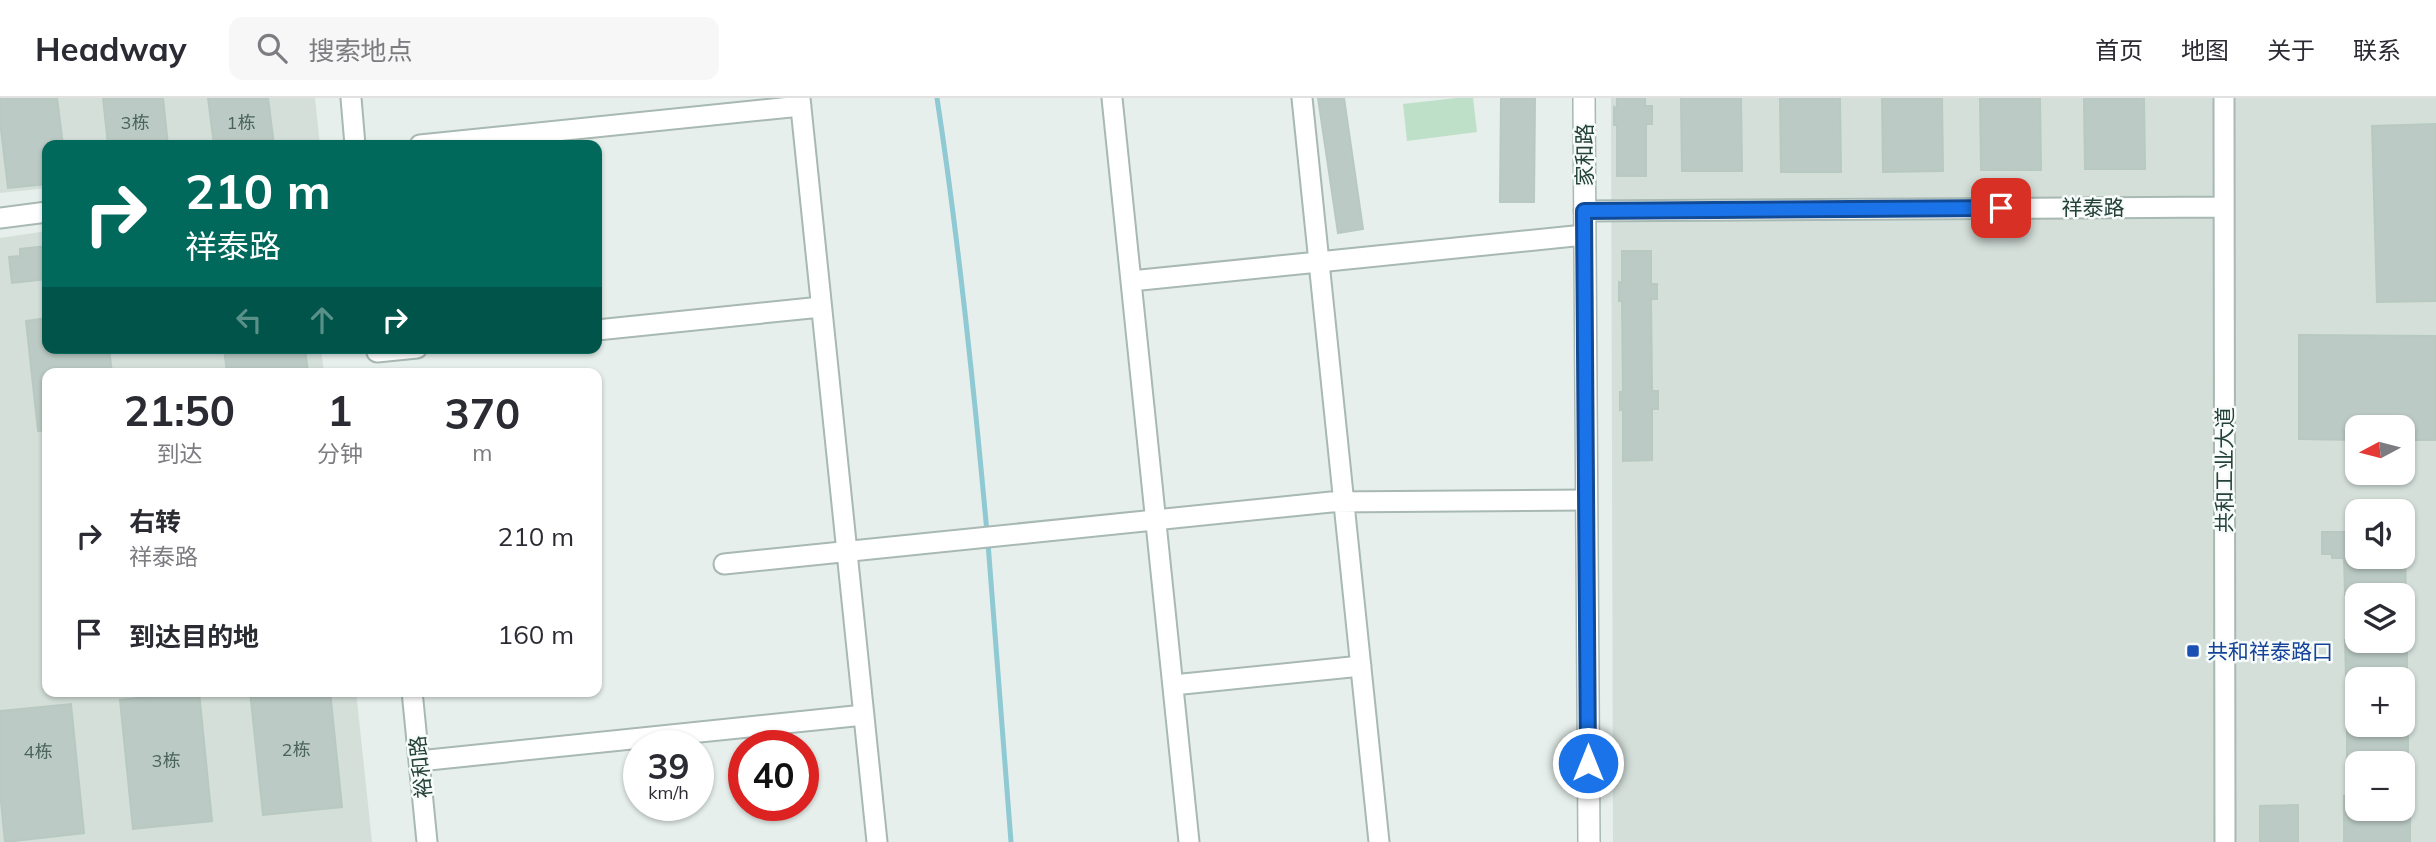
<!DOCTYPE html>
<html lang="zh">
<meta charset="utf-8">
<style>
body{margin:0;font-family:Mulish,"Noto Sans SC",sans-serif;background:#f7f7f7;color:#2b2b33;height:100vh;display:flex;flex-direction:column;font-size:26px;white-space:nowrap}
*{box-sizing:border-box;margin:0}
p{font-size:23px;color:#7c7c81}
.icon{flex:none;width:38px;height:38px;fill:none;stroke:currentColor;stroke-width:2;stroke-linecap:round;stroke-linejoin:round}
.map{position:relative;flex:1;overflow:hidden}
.side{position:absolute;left:42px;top:270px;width:560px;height:329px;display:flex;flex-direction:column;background:#fff;border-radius:14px;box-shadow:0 2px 5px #0004}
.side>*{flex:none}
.guide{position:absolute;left:42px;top:42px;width:560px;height:214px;border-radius:14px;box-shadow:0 2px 5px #0004;background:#00695c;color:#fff;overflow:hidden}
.needle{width:46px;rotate:263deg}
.tools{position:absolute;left:2345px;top:317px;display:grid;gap:14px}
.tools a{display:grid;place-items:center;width:70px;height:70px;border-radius:14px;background:#fff;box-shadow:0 2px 5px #0004;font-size:35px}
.speed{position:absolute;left:623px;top:632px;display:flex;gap:14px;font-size:35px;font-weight:700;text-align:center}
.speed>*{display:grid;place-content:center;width:91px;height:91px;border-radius:50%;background:#fff;box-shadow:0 2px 5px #0004;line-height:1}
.speed small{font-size:18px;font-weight:400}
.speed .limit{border:10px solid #d22;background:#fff;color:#111}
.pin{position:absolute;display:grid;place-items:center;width:60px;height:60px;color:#fff;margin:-30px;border-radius:14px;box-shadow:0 4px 10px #0006}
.me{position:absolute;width:77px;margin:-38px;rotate:0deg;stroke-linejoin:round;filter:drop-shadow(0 0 5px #0008)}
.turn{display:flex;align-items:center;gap:24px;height:147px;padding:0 28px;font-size:32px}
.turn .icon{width:91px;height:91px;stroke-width:2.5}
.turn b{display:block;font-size:49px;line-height:60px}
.lanes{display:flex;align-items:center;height:66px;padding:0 28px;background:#0003;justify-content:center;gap:35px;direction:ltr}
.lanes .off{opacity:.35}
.eta{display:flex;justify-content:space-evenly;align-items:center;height:119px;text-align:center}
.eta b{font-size:42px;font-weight:700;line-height:49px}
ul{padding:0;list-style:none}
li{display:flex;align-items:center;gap:21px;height:98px;padding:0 28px}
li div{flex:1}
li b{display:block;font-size:26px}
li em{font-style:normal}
header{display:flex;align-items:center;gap:42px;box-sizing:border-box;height:98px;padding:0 35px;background:#fff;border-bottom:2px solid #e1e1e2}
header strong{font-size:33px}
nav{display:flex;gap:38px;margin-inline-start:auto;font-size:24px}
.search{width:490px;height:63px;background:#f7f7f7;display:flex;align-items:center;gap:18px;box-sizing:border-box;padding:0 24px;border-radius:14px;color:#7c7c81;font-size:26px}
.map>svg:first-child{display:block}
</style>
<header>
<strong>Headway</strong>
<div class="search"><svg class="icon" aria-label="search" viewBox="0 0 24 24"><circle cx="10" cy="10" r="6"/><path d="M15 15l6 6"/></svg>搜索地点</div>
<nav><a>首页</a><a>地图</a><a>关于</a><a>联系</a></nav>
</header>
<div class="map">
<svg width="2436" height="744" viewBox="0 0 2436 744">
<rect width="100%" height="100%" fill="#e6efeb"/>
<path fill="#d4dfda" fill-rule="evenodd" d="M 0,0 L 315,0 L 320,47 L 47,47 L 47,90 L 0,95 Z
M 1611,0 L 2436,0 L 2436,744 L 1613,744 ZM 2357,329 L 2403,329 L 2403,374 L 2357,374 ZM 2357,413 L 2403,413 L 2403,458 L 2357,458 ZM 2357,497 L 2403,497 L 2403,542 L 2357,542 ZM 2357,581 L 2403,581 L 2403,626 L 2357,626 ZM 2357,665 L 2403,665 L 2403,710 L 2357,710 Z
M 47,133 L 47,250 L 321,250 L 324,275 L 47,275 L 47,593 L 356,593 L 372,744 L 0,744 L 0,140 Z"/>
<path fill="#bfe0c8" d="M 1456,0 L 1473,0 L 1477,34 L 1407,43 L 1403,6 Z"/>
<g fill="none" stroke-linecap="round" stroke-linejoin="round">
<path stroke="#8ec9d4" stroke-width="5" d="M 937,0 C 959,144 974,290 987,435
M 988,445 L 1011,744"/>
</g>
<path fill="#bbcac4" stroke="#b8c9c2" stroke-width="2" d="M 0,0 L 57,0 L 63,47 L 47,47 L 47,86 L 8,90 L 0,23 Z
M 103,0 L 163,0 L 168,47 L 108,47 Z
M 208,0 L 268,0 L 274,47 L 214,47 Z
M 1318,0 L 1344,0 L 1363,131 L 1338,135 Z
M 1501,0 L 1535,0 L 1534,104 L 1500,104 Z
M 1617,0 L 1645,0 L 1645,8 L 1652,8 L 1652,26 L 1646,26 L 1646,78 L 1617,78 L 1617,27 L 1614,27 L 1614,9 L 1617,10 Z
M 1681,0 L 1741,0 L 1742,73 L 1682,73 Z
M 1780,0 L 1840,0 L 1841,74 L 1781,74 Z
M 1882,0 L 1942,0 L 1943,73 L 1883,74 Z
M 1980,0 L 2040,0 L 2041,72 L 1981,72 Z
M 2084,0 L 2144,0 L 2145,71 L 2085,71 Z
M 2436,26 L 2436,203 L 2377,204 L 2372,28 Z
M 47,148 L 47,181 L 12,185 L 9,159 L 20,158 L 20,151 Z
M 1622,153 L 1651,153 L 1651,186 L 1657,186 L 1657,201 L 1651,201 L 1652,293 L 1658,293 L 1658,311 L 1652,311 L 1652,362 L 1623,363 L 1623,311 L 1620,312 L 1620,294 L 1623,294 L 1622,203 L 1619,203 L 1619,184 L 1622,185 Z
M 47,220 L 47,250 L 109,250 L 112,275 L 47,275 L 47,332 L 38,333 L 26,223 Z
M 2299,237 L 2436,238 L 2436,342 L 2403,342 L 2403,329 L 2357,329 L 2357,342 L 2299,341 Z
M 224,250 L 305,250 L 308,275 L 227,275 Z
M 2322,434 L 2357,434 L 2357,458 L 2405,458 L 2406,497 L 2345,497 L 2344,460 L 2332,460 L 2332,456 L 2322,456 Z
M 2345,542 L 2407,542 L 2407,581 L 2346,581 Z
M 250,593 L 330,593 L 342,709 L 263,717 Z
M 199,594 L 212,723 L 133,731 L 120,602 Z
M 71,606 L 84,735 L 5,744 L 0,693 L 0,613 Z
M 2347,626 L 2408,626 L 2408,659 L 2347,660 Z
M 2344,698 L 2357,698 L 2357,710 L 2410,710 L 2410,744 L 2344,744 Z
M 2298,707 L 2298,744 L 2260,744 L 2260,708 Z"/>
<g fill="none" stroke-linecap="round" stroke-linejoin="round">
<g stroke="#a8b8b2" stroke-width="23">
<path id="minor" d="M 351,0 L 355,47
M 800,0 L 877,744
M 1112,0 L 1189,744
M 1302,0 L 1379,744
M 2224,0 L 2225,744
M 420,47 L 801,8
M 1584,113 L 2224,109
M 0,120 L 47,114
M 1131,183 L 1584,137
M 597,232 L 821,209
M 377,254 L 417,250
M 724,466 L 1331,404 L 1586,402
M 1173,587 L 1361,568
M 412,593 L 427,744
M 419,663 L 864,617"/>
</g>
<g stroke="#a8b8b2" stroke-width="24">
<path id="tertiary" d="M 1584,0 L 1589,744"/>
</g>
<use href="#minor" stroke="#fff" stroke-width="19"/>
<use href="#tertiary" stroke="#fff" stroke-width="21"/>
</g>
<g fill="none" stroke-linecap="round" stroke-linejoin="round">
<g stroke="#114b97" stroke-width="18">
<path id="route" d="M 1588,665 L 1584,113 L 2001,110"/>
</g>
<use href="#route" stroke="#1a73e8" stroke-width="12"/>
</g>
<rect fill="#1a4fb4" stroke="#f7fbf9" stroke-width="2.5" x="2186" y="546" width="14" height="14" rx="3.5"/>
<g text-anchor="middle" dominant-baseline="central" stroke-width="5" stroke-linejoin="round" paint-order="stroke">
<g font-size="18" fill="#4a645c">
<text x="135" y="24">3栋</text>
<text x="241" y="24">1栋</text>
<text x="296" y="651">2栋</text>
<text x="38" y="653">4栋</text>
<text x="166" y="662">3栋</text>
</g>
<g font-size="21" fill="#24423a" stroke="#f7fbf9">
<text transform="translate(1584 57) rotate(-90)">家和路</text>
<text x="2093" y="109">祥泰路</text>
<text transform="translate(2224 372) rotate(-90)">共和工业大道</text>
<text transform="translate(420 669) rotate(-96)">裕和路</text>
</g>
<g font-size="21" fill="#164399" stroke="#f7fbf9" text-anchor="start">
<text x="2207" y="553">共和祥泰路口</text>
</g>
</g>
</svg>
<div class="tools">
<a><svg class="needle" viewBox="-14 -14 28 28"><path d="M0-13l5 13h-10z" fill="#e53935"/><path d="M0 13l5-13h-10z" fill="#7c7c81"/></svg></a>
<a><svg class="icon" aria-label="sound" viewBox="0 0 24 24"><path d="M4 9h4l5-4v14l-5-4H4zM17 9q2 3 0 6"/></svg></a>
<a><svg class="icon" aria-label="layers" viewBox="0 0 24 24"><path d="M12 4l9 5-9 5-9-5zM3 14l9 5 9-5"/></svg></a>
<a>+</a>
<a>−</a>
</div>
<div class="speed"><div>39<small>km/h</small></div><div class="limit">40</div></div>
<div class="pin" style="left:2001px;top:110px;background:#d93025"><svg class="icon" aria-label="arrive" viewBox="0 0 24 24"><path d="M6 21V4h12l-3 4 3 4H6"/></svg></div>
<svg class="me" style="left:1588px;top:665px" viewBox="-20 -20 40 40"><circle r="17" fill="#1a73e8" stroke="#fff" stroke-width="3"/><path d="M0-11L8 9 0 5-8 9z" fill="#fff"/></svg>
<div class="guide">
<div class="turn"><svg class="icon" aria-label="right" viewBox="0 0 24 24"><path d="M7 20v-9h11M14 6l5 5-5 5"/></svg><div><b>210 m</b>祥泰路</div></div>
<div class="lanes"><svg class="icon off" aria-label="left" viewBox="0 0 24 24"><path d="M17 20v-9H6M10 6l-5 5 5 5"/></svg><svg class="icon off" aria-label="ahead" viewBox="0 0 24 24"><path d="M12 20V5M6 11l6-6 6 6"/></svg><svg class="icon" aria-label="right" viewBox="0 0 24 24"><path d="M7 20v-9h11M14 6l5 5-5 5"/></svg></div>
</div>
<section class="side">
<div class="eta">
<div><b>21:50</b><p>到达</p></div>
<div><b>1</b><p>分钟</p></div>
<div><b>370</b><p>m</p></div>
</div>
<ul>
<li><svg class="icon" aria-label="right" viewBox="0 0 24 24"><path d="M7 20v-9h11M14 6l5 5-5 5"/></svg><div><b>右转</b><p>祥泰路</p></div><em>210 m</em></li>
<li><svg class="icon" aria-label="arrive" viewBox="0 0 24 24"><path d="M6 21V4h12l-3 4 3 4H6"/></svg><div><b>到达目的地</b></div><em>160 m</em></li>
</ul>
</section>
</div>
